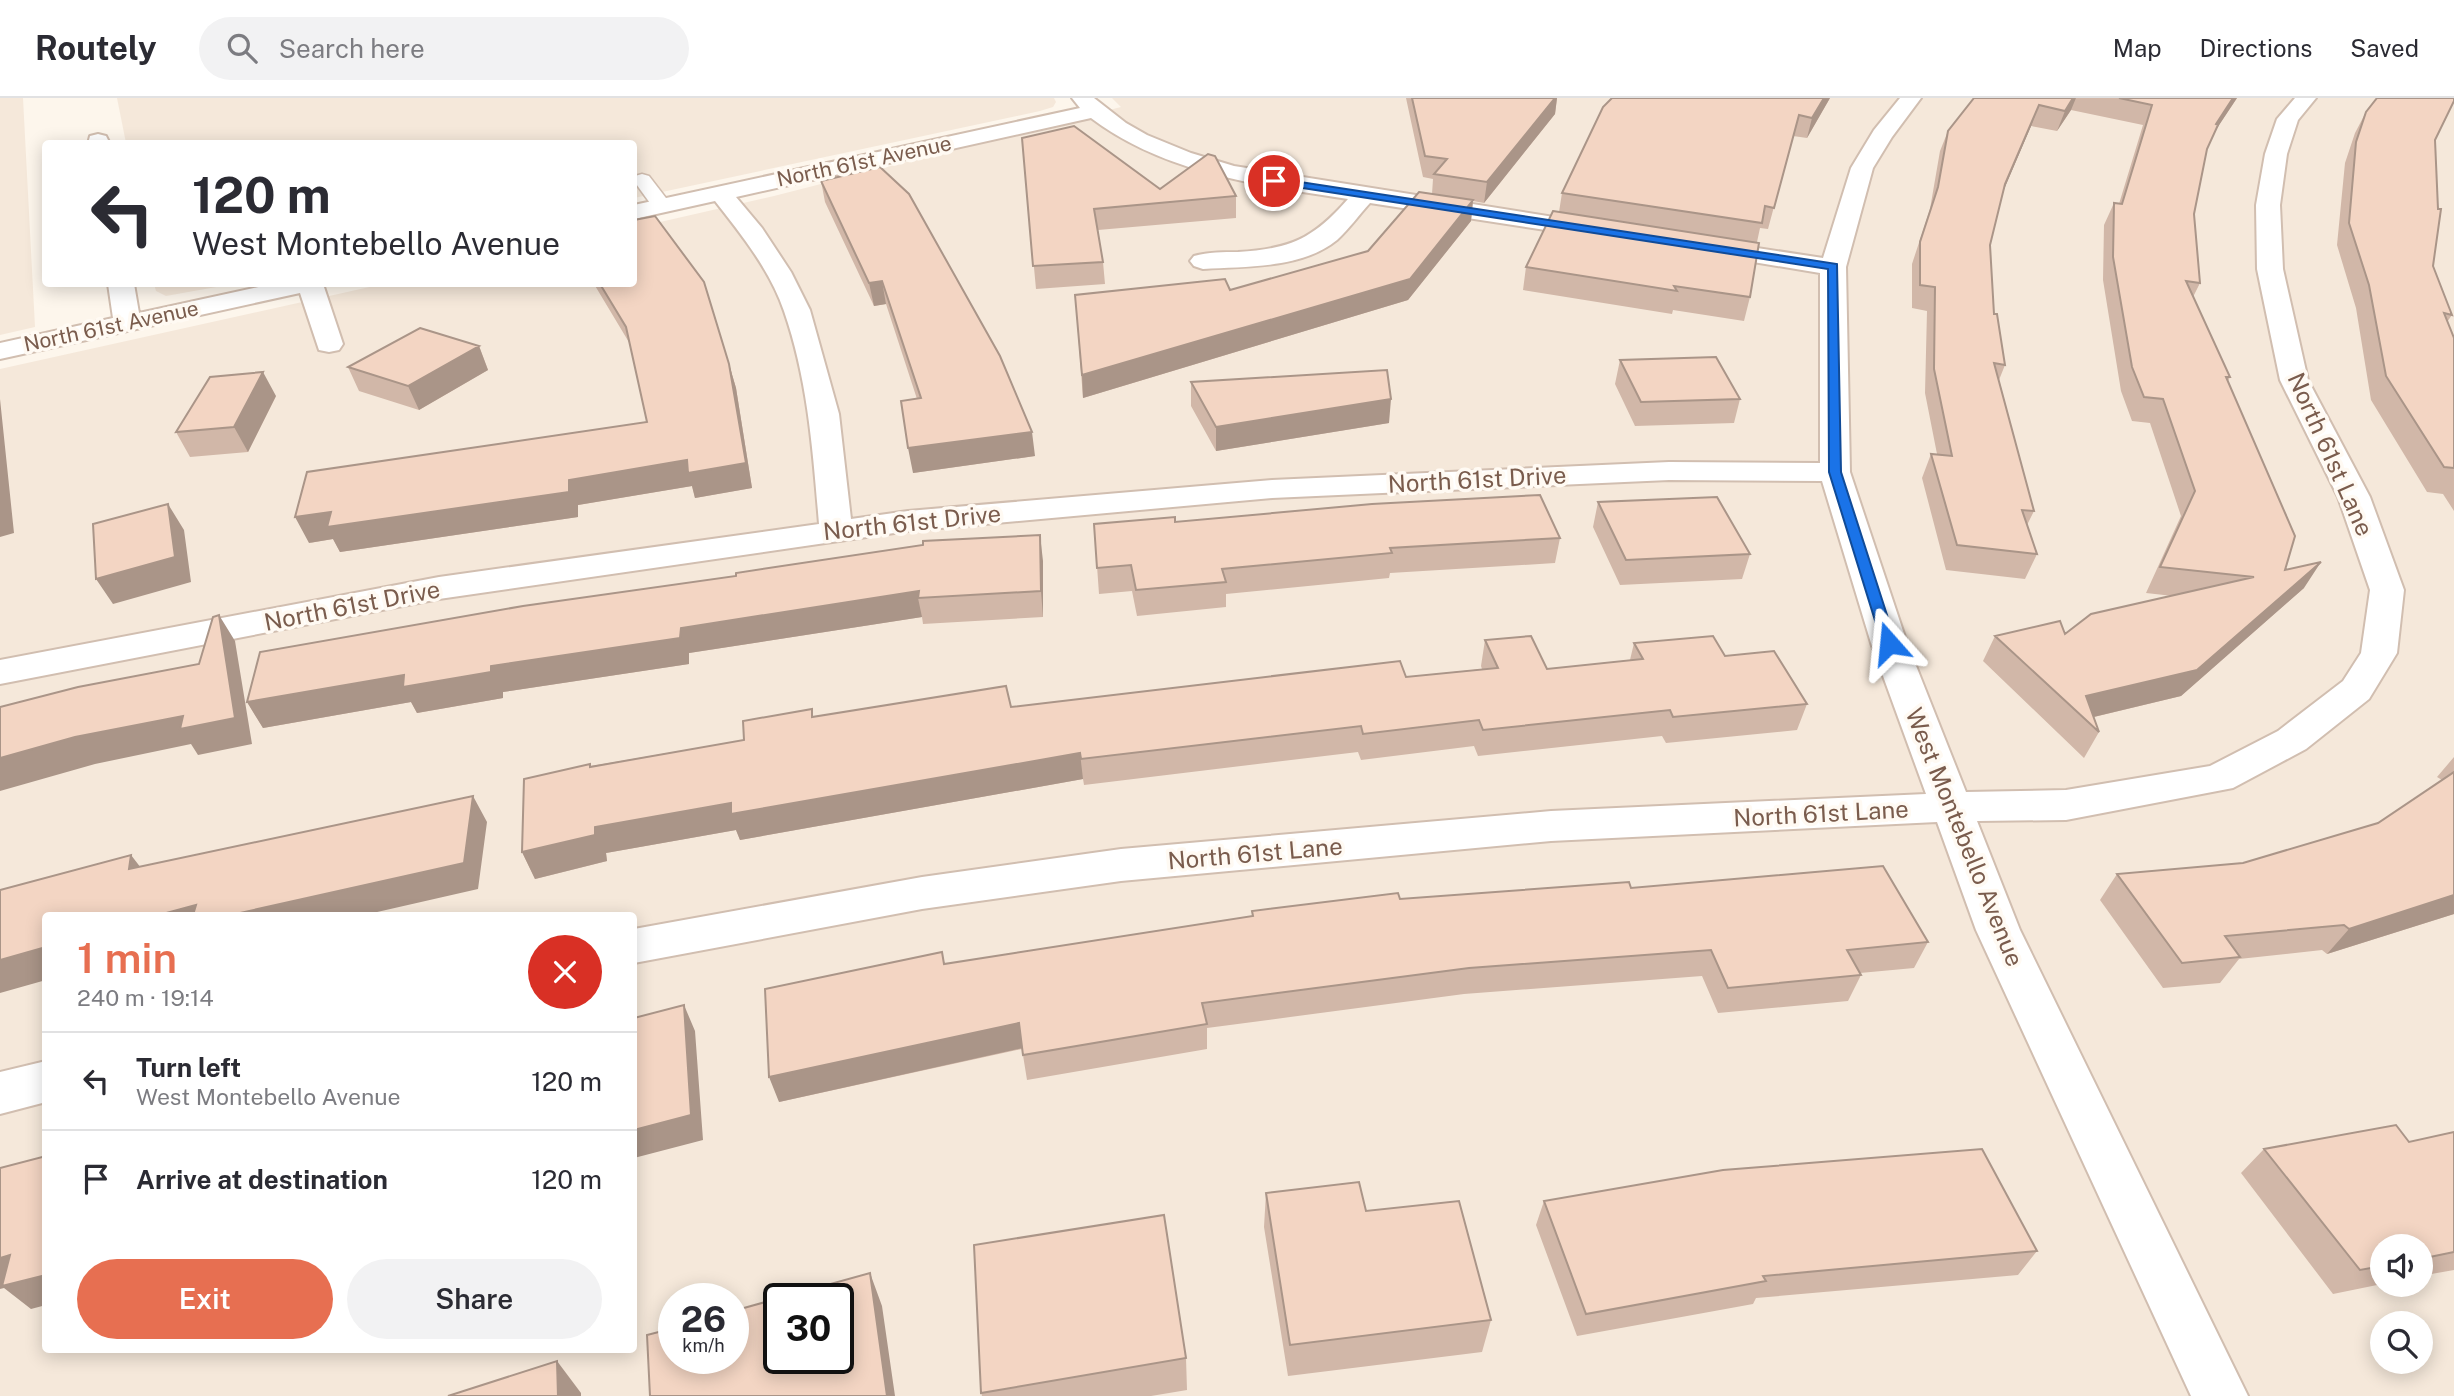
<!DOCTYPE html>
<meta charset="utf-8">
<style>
body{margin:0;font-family:"Public Sans",sans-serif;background:#f2f2f3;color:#2b2b33;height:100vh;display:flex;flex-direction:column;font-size:26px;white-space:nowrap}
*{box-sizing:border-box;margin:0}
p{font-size:23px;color:#7c7c81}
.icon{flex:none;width:38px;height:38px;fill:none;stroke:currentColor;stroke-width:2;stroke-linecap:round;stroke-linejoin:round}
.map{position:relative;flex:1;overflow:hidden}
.panel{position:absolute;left:42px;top:814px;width:595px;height:441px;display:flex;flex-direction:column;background:#fff;border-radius:7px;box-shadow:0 4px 18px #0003}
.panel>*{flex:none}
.top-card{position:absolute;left:42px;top:42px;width:595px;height:147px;border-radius:7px;box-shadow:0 4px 18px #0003;background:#fff;color:#2b2b33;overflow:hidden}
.tools{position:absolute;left:2370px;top:1136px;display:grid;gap:14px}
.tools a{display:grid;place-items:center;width:63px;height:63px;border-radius:50%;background:#fff;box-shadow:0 4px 18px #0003;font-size:35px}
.speed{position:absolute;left:658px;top:1185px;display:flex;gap:14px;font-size:35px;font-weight:700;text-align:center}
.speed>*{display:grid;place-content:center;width:91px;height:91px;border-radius:50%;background:#fff;box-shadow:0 4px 18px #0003;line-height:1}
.speed small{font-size:18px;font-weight:400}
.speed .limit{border:4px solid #111;border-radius:10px;background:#fff;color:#111}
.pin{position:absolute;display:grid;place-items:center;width:60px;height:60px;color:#fff;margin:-30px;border:4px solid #fff;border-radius:50%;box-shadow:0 2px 7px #0007}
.me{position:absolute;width:77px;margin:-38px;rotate:342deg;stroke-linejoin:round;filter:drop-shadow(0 0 5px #0008)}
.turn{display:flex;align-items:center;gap:24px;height:147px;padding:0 35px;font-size:32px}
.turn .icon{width:91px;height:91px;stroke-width:2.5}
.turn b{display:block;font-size:49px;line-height:60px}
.round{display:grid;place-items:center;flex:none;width:74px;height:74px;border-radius:37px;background:#f2f2f3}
.head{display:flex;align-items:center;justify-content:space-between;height:119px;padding:0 35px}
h1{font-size:42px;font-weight:600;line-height:52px;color:#e76f51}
.primary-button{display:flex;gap:14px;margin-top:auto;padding:14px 35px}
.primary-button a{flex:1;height:80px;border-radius:42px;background:#e76f51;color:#fff;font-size:28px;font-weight:600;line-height:80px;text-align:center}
.primary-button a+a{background:#f2f2f3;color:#2b2b33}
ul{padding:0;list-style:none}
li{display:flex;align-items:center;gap:21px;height:98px;padding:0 35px;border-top:2px solid #e1e1e2}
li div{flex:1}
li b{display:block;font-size:26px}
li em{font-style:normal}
header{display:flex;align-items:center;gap:42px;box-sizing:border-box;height:98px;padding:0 35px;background:#fff;border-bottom:2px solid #e1e1e2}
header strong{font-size:33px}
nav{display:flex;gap:38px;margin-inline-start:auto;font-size:24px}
.search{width:490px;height:63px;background:#f2f2f3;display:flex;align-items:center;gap:18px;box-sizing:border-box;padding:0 24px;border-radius:38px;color:#7c7c81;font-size:26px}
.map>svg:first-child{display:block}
</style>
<header>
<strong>Routely</strong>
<div class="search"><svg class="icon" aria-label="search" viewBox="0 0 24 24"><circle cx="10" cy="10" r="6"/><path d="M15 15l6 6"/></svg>Search here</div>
<nav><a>Map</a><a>Directions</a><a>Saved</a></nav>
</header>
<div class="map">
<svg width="2454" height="1298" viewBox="0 0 2454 1298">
<rect width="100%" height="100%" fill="#fdf6ec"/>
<path fill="#f5e8da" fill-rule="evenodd" d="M 0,0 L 23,0 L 35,229 L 0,237 Z
M 117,0 L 1054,0 L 1056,4 L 1053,9 L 1040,13 L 634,100 L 634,46 L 126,45 Z
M 1112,0 L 2454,0 L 2454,1298 L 0,1298 L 0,271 L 383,186 L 634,186 L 634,130 L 774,98 L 1121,9 ZM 46,817 L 634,817 L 634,1251 L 46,1251 ZM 2382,1148 L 2420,1148 L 2420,1186 L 2382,1186 ZM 674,1200 L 733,1200 L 733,1260 L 674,1260 ZM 779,1200 L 838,1200 L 838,1260 L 779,1260 ZM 2382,1225 L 2420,1225 L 2420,1264 L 2382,1264 Z
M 154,186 L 233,186 L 166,198 L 156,193 Z"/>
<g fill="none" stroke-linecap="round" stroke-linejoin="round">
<g stroke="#d1beb0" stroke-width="3">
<path id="lane" d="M 642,76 L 649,78 L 669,104 L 672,108 L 669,112 L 655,112 L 634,83 L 635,78 Z"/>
</g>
<g stroke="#d1beb0" stroke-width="4">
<path id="street" d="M 1072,0 L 1094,0 L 1126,25 L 1147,37 L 1191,55 L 1234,68 L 1598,126 L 1607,128 L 1610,133 L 1607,138 L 1598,140 L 1370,105 C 1359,117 1349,131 1337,142 C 1301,171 1247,168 1203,171 L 1194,168 L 1190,163 L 1194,158 C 1208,154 1223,154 1238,154 C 1290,151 1313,141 1348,101 C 1259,87 1165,76 1091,20 L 736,99 L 762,130 L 791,174 L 810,212 L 839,316 L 851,421 L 908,413 L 1272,382 L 1669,364 L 1820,365 L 1820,175 L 1705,156 L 1696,154 L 1693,149 L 1696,144 L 1705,142 L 1823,160 L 1851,70 L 1874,32 L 1900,0 L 1921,0 L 1892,39 L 1873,70 L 1846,169 L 1850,374 L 1907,545 L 1966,694 L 2066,692 L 2210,668 L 2278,633 L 2343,583 L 2361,555 L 2370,492 L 2338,399 L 2280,282 L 2257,171 L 2256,107 L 2265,56 L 2277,21 L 2295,0 L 2316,0 L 2298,22 L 2287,56 L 2280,107 L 2283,171 L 2308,282 L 2370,399 L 2404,492 L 2397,555 L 2369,601 L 2306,651 L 2233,690 L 2066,722 L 1977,723 L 2020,832 L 2248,1298 L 2191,1298 L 1976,832 L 1937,724 L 1551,743 L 1121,783 L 922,811 L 634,865 L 634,831 L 922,779 L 1121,751 L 1551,713 L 1926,696 L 1871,545 L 1822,383 L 1669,382 L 1272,400 L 908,433 L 439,501 L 0,586 L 0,562 L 439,479 L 819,426 C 813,354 808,282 784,213 C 770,172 741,136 715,103 L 634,121 L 634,107 L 1080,10 Z
M 98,36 L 106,38 L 110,46 L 88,46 L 90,38 Z
M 108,186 L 134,186 L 139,215 L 272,186 L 323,186 L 343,246 L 339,252 L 329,254 L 319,252 L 300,195 L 0,261 L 0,245 L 113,220 Z
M 46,963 L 46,1004 L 0,1016 L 0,974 Z"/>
</g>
<use href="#lane" fill="#fff" fill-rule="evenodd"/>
<use href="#street" fill="#fff" fill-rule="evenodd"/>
</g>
<path fill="#d1b7a8" d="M 1406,0 L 1557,0 L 1555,16 L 1484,105 L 1473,103 L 1471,123 L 1408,202 L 1083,300 L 1075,197 L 1230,192 L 1368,153 L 1432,96 L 1433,81 L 1423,79 Z
M 1830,0 L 1807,40 L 1793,38 L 1768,131 L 1760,130 L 1757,144 L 1750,199 L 1744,223 L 1673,212 L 1672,216 L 1523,192 L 1526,169 L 1559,114 L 1562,95 Z
M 1974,0 L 2237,0 L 2216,31 L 2207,51 L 2194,116 L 2200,185 L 2193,199 L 2230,279 L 2228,283 L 2285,472 L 2304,490 L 2181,598 L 2094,619 L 2099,634 L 2084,660 L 1983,563 L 1995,538 L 2065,536 L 2173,498 L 2146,495 L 2181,418 L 2150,325 L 2132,323 L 2121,293 L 2103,182 L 2104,127 L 2114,105 L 2119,106 L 2143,27 L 2071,12 L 2057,33 L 2031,28 L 2003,93 L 1990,147 L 1994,216 L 2005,267 L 1999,282 L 2034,413 L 2027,427 L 2037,456 L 2025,481 L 1946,472 L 1922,380 L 1931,356 L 1937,356 L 1925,295 L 1927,213 L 1912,210 L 1912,166 L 1930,111 L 1940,53 L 1948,33 Z
M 2366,14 L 2435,42 L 2433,168 L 2452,217 L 2447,224 L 2454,240 L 2454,413 L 2443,396 L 2427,394 L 2371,302 L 2356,210 L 2337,147 L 2345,65 L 2355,35 Z
M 1022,40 L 1160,91 L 1236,98 L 1236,120 L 1098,132 L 1103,164 L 1105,186 L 1036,191 Z
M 821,83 L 1035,358 L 913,375 L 917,301 L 886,206 L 874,208 L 825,104 Z
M 594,186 L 634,186 L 729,266 L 736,290 L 752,390 L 695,400 L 692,388 L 578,407 L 578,419 L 340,454 L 333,441 L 309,445 L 647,324 L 630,246 Z
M 479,248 L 488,272 L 419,312 L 359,293 L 348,269 Z
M 1620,262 L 1740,301 L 1734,325 L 1635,328 L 1615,286 Z
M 1191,284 L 1389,325 L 1216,353 L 1191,308 Z
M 276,298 L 248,354 L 190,359 L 176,334 Z
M 1598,404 L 1750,456 L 1742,481 L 1620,487 L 1593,429 Z
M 1175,424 L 1560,440 L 1555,465 L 1390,475 L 1389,480 L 1226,496 L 1226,509 L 1137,518 L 1132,493 L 1099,496 L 1094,426 Z
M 1043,463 L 1043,519 L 923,526 L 922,519 L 689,555 L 689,566 L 503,594 L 503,600 L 417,615 L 411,604 L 263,630 L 247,604 Z
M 1485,542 L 1547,571 L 1630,562 L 1634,545 L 1725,558 L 1807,606 L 1797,632 L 1666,645 L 1662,638 L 1478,658 L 1474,648 L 1361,662 L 1358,654 L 1084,687 L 1083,681 L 740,742 L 736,732 L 606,755 L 607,763 L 535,781 L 522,754 L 591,668 L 744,642 L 814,619 L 1011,609 L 1406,579 L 1482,571 L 1481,568 Z
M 2454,659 L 2454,816 L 2327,856 L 2322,852 L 2239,861 L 2220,885 L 2163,890 L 2100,802 L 2117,776 L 2243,765 L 2378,725 L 2442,682 L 2437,679 Z
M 1631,790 L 1928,844 L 1914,870 L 1860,875 L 1861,877 L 1848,903 L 1718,915 L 1702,878 L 1464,896 L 1207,930 L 1207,951 L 1027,982 L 1022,951 L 779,1004 L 944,866 L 1252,819 L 1252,813 L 1400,801 Z
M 2454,1034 L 2454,1172 L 2420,1178 L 2420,1148 L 2382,1148 L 2382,1186 L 2333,1196 L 2241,1075 L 2264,1051 L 2409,1044 Z
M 1266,1095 L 1366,1113 L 1491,1222 L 1482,1254 L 1288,1278 L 1264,1129 Z
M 1544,1103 L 2037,1153 L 2018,1177 L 1756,1200 L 1753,1206 L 1577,1238 L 1536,1127 Z
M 1186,1260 L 1187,1292 L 1151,1298 L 982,1298 L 981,1295 Z"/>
<path fill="#aa9588" d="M 1555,0 L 1557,0 L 1555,16 L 1484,105 L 1487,84 Z
M 1824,0 L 1830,0 L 1807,40 L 1812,20 Z
M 2073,0 L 2076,0 L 2071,12 L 2057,33 L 2065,13 Z
M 2233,0 L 2237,0 L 2206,47 L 2216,26 Z
M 2039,7 L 2031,28 L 1997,108 L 2005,86 Z
M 1473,102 L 1471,123 L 1408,202 L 1083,300 L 1082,277 L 1410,181 Z
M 882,183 L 886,206 L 874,208 L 869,185 Z
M 479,248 L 488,272 L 419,312 L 408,288 Z
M 729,266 L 736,290 L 752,390 L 695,400 L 692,388 L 578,407 L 578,419 L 340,454 L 333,441 L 309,445 L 295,419 L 331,414 L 569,382 Z
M 263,274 L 276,298 L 248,354 L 234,329 Z
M 0,301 L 14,435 L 0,439 Z
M 1391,301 L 1389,325 L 1216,353 L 1216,329 Z
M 1032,334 L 1035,358 L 913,375 L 908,350 Z
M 168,406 L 184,432 L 191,484 L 113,506 L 96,481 Z
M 1040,437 L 1043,463 L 1043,519 L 1041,493 Z
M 2321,464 L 2304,490 L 2181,598 L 2085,621 L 2086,598 Z
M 919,493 L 918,500 L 922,519 L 689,555 L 689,566 L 503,594 L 503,600 L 417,615 L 411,604 L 263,630 L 247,604 L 404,577 L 491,568 L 681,530 Z
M 219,517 L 235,543 L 252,646 L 198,657 L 191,646 L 95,666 L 0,693 L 0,660 L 75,639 L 183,618 Z
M 1080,655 L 1083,681 L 740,742 L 736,732 L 606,755 L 607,763 L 535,781 L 522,754 L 595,729 L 731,705 Z
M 473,698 L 487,724 L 478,791 L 364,817 L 231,817 Z
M 131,757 L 151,783 L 129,771 Z
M 2454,797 L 2454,816 L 2327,856 L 2349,831 Z
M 196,807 L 203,817 L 159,817 Z
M 46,849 L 46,882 L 0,895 L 0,862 Z
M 684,907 L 695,933 L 703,1042 L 634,1060 L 634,1032 Z
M 1019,925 L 1023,950 L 779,1004 L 769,979 Z
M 10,1157 L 46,1177 L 46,1207 L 31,1211 L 4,1190 L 0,1191 L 0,1160 Z
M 870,1175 L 882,1208 L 895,1298 L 887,1298 Z
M 557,1263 L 581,1295 L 581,1298 L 558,1298 Z"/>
<path fill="#f3d5c3" stroke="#aa9588" stroke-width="2" fill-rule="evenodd" d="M 1412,0 L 1555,0 L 1487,84 L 1434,76 L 1447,61 L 1425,58 Z
M 1612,0 L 1824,0 L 1812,20 L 1799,17 L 1774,110 L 1765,108 L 1762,125 L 1562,95 L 1603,9 Z
M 1974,0 L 2073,0 L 2065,13 L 2039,7 L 2005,86 L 1990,147 L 1994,216 L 1997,216 L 2005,267 L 1994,265 L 2034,413 L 2022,412 L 2037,456 L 1957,447 L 1931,356 L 1952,358 L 1934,271 L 1935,189 L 1920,187 L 1920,144 L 1938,89 L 1948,33 Z
M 2119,0 L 2233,0 L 2216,26 L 2218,27 L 2207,51 L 2194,116 L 2200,185 L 2186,183 L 2230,279 L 2226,279 L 2295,438 L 2285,472 L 2321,464 L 2197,572 L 2086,598 L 2099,634 L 1995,538 L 2060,523 L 2065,536 L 2091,516 L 2254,479 L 2160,469 L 2195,393 L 2163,301 L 2144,299 L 2132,269 L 2113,159 L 2114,105 L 2122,106 L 2152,7 Z
M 2377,0 L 2454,0 L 2454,3 L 2435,42 L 2438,111 L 2441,111 L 2433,168 L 2452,217 L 2444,215 L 2454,240 L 2454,370 L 2444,369 L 2386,278 L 2369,187 L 2349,125 L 2356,44 L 2366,14 Z
M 1074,28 L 1160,91 L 1208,56 L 1215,58 L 1236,98 L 1094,111 L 1103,164 L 1033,168 L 1022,40 Z
M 880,69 L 909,96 L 1000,258 L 1032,334 L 908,350 L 901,303 L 921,300 L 882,183 L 869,185 L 821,83 Z
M 1419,94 L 1473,102 L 1410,181 L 1082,277 L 1075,197 L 1225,181 L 1230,192 L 1368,153 Z
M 1553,113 L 1759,145 L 1750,199 L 1674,188 L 1677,193 L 1526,169 Z
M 655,118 L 704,184 L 729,266 L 746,365 L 688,375 L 687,362 L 569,382 L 569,394 L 327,429 L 331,414 L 295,419 L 307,374 L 647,324 L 626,229 L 600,186 L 634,186 L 634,122 Z
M 420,230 L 479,248 L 408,288 L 348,269 Z
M 1716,259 L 1740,301 L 1641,304 L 1620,262 Z
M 1387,272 L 1391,301 L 1216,329 L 1191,284 Z
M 263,274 L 234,329 L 176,334 L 210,279 Z
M 1540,397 L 1560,440 L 1390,450 L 1392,455 L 1222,471 L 1226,484 L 1136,492 L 1131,467 L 1097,470 L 1094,426 L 1175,419 L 1175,424 L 1372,406 Z
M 1717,399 L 1750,456 L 1626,462 L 1598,404 Z
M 168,406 L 175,459 L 96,481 L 93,426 Z
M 1040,437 L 1041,493 L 918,500 L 919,493 L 681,530 L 680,540 L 491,568 L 491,574 L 403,589 L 404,577 L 247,604 L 260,554 L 523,508 L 736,478 L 736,475 L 923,447 L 923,443 Z
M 219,517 L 235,620 L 180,631 L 183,618 L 75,639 L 0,660 L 0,609 L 78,589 L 199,566 L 213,519 Z
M 1531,538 L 1547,571 L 1643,561 L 1634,545 L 1713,538 L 1725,558 L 1774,553 L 1807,606 L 1673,619 L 1670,612 L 1483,632 L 1479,622 L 1363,636 L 1361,628 L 1081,661 L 1080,655 L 731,716 L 731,705 L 595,729 L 595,737 L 522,754 L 524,681 L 590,666 L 590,669 L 744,642 L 743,623 L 812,611 L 812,619 L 1006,588 L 1011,609 L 1400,563 L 1406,579 L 1498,570 L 1485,542 Z
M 2454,674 L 2454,797 L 2349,831 L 2344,827 L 2225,838 L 2240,859 L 2182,865 L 2117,776 L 2243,765 L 2378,725 Z
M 473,698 L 464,765 L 231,817 L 193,817 L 196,807 L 159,817 L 46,817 L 46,849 L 0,862 L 0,792 L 131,757 L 129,771 Z
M 1883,768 L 1928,844 L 1847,852 L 1861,877 L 1728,890 L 1711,852 L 1469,870 L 1202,905 L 1207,926 L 1023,957 L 1019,925 L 769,979 L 765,891 L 942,854 L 944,866 L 1253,818 L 1252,813 L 1398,795 L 1400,801 L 1629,784 L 1631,790 Z
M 684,907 L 691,1017 L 634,1032 L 634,920 Z
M 2396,1027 L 2409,1044 L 2454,1034 L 2454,1154 L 2420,1161 L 2420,1148 L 2382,1148 L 2382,1168 L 2360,1172 L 2264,1051 Z
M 1982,1051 L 2037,1153 L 1763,1178 L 1766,1183 L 1586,1216 L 1544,1103 L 1723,1072 Z
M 46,1058 L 46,1177 L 2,1188 L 10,1157 L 0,1160 L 0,1070 Z
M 1359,1084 L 1366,1113 L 1459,1103 L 1491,1222 L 1290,1247 L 1266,1095 Z
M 1164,1117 L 1186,1260 L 981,1295 L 974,1147 Z
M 870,1175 L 887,1298 L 650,1298 L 647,1237 L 674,1230 L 674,1260 L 733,1260 L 733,1213 ZM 779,1200 L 838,1200 L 838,1260 L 779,1260 Z
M 557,1263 L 558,1298 L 448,1298 Z"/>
<path fill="#1a73e8" stroke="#114b97" stroke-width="2" d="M 1274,80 L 1837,166 L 1841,374 L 1896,545 L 1894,548 L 1884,548 L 1882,545 L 1829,374 L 1828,171 L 1270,85 L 1270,81 Z"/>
<g text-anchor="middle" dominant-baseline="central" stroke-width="7" stroke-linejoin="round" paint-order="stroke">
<g font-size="21" fill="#7a5c4d" stroke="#fffaf3">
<text transform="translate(864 63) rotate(-12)">North 61st Avenue</text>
<text transform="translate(111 228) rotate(-12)">North 61st Avenue</text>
</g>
<g font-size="24" fill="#7a5c4d" stroke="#fffaf3">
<text transform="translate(2331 356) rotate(66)">North 61st Lane</text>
<text transform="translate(1477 381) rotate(-3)">North 61st Drive</text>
<text transform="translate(912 424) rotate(-6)">North 61st Drive</text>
<text transform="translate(352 507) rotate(-11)">North 61st Drive</text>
<text transform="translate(1821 715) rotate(-3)">North 61st Lane</text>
<text transform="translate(1965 739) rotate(68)">West Montebello Avenue</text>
<text transform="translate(1255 755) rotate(-5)">North 61st Lane</text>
</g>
</g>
</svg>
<div class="tools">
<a><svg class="icon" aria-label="sound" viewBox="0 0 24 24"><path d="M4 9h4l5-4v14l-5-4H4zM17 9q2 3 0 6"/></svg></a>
<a><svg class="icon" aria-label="search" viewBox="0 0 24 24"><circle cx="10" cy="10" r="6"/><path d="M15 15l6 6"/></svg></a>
</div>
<div class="speed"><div>26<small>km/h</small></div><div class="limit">30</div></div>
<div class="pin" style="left:1274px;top:83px;background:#d93025"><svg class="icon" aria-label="arrive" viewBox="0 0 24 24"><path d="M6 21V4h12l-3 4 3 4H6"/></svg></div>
<svg class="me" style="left:1889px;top:545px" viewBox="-20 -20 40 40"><path d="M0-17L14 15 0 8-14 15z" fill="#1a73e8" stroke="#fff" stroke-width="4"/></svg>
<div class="top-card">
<div class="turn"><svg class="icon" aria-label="left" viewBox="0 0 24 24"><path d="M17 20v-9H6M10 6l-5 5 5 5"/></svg><div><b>120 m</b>West Montebello Avenue</div></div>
</div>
<section class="panel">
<div class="head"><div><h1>1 min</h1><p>240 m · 19:14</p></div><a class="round" style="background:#d93025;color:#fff"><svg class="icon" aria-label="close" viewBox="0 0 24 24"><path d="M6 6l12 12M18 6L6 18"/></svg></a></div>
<ul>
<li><svg class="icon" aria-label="left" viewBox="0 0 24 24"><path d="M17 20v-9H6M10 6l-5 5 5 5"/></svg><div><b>Turn left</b><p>West Montebello Avenue</p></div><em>120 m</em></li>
<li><svg class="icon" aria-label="arrive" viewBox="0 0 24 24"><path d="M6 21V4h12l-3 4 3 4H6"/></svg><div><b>Arrive at destination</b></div><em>120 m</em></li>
</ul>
<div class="primary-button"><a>Exit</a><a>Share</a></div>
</section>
</div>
